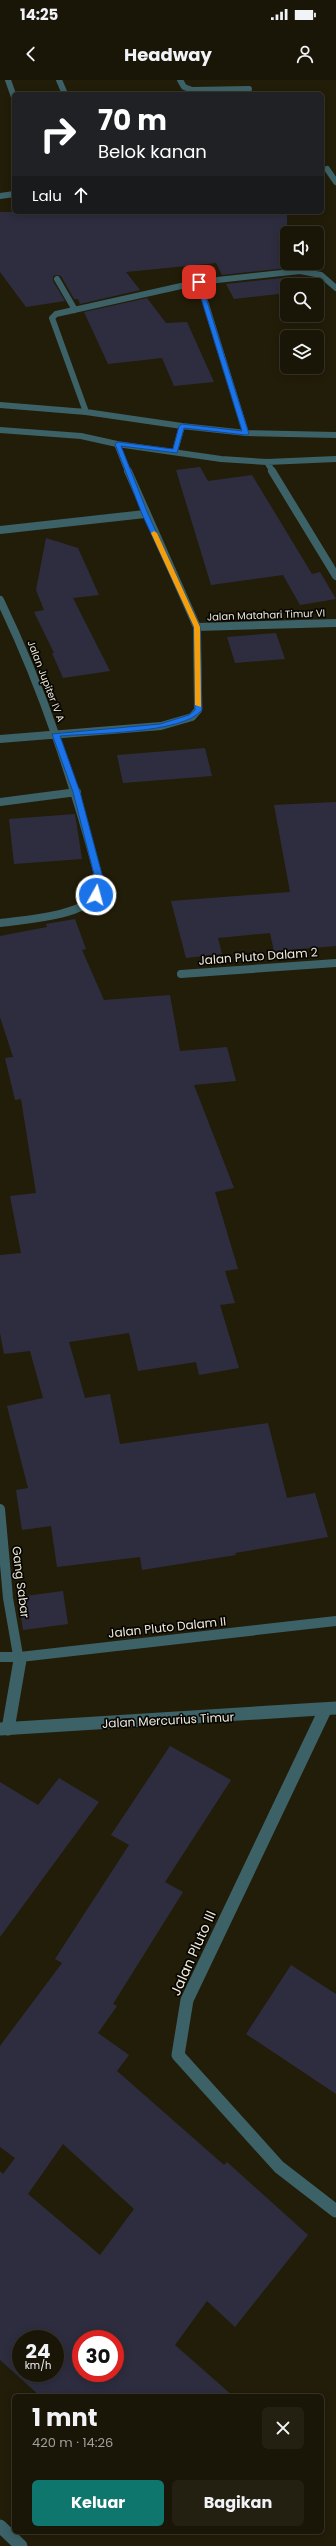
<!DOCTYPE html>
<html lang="id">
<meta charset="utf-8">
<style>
body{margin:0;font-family:Poppins,sans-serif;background:#231f11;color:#f1f3f6;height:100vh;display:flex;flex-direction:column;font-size:15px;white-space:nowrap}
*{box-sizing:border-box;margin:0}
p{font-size:13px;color:#9f9f9b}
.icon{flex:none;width:22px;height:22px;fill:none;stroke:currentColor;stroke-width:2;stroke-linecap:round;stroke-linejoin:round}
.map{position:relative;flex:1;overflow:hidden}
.side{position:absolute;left:12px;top:2314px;width:312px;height:140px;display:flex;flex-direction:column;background:#1a1607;border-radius:6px;box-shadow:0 2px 10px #0003,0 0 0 1px #383528}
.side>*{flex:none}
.guide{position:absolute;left:12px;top:12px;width:312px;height:122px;border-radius:6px;box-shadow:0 2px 10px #0003,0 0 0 1px #383528;background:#202124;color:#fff;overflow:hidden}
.buttons{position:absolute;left:280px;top:146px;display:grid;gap:8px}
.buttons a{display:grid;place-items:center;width:44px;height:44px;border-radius:6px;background:#1a1607;box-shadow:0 2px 10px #0003,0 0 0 1px #383528;font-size:20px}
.speed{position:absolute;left:12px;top:2250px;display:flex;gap:8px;font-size:20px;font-weight:700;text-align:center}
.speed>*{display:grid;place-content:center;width:52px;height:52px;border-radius:50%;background:#1a1607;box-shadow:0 2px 10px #0003,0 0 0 1px #383528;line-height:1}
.speed small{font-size:10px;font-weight:400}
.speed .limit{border:6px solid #d22;background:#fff;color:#111}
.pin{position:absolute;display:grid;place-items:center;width:34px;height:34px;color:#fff;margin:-17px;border-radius:8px;box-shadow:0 2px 6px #0006}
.me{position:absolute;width:44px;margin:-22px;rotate:7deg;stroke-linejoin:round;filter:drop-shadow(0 0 3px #0008)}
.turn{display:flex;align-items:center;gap:14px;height:84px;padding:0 20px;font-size:18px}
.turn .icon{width:52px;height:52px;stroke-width:2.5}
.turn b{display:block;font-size:28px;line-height:34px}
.then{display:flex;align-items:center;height:38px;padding:0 20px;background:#0003;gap:8px;font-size:15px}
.round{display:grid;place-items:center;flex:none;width:42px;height:42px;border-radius:6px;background:#231f11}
.head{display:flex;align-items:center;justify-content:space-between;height:68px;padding:0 20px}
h1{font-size:24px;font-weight:700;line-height:30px}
.action{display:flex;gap:8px;margin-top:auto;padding:8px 20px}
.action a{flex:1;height:46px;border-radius:6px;background:#0f766e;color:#fff;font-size:16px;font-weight:700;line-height:46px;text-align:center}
.action a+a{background:#231f11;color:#f1f3f6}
.status{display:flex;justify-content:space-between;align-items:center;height:28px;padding:0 20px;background:#1a1607;direction:ltr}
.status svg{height:11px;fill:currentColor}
header{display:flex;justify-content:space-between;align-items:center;height:52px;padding:0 20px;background:#1a1607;font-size:18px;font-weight:700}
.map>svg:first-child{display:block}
</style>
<div class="status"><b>14:25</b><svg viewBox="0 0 49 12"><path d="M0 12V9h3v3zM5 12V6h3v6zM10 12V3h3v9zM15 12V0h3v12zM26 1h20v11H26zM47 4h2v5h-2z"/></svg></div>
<header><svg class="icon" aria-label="back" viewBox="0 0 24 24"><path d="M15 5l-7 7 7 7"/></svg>Headway<svg class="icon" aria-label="person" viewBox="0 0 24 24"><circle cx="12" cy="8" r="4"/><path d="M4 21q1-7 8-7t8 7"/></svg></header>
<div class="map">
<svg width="336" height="2466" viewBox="0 0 336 2466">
<rect width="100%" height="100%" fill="#221d09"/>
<path fill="#2e2d40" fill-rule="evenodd" d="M 0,132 L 287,132 L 287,188 L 222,195 L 216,183 L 126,192 L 140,210 L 80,224 L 78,219 L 74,219 L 61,196 L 57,195 L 53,196 L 53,201 L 65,221 L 26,227 L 0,192 Z
M 290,197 L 295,205 L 287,205 L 287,213 L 234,219 L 226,204 Z
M 147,218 L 166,243 L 187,242 L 214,302 L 174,306 L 162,278 L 108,284 L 84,232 Z
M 200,387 L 208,401 L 252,395 L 312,494 L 320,492 L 336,519 L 300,525 L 283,495 L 211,505 L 176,390 Z
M 46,458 L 78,468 L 99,515 L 73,518 L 110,591 L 63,598 L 52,573 L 54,573 L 34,532 L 44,530 L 36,510 Z
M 276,553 L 285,579 L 235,583 L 227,557 Z
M 205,668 L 212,696 L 123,703 L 117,675 Z
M 336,722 L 336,866 L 274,871 L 270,853 L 218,858 L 222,874 L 186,878 L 171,821 L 290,812 L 274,725 Z
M 75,734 L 82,779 L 14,784 L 9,739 Z
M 75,839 L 86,869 L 82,870 L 104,920 L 170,915 L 180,971 L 227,967 L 236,1001 L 194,1005 L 234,1108 L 215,1112 L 238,1189 L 225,1191 L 235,1223 L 220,1225 L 239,1288 L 199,1295 L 196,1282 L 138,1291 L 129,1253 L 69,1262 L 85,1318 L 110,1314 L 120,1364 L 268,1343 L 287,1418 L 315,1413 L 328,1457 L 235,1473 L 236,1475 L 142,1490 L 140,1477 L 57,1487 L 51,1446 L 22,1450 L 16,1410 L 28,1408 L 7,1326 L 43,1318 L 30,1271 L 4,1274 L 0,1253 L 0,1175 L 21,1173 L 10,1116 L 36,1113 L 21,1019 L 15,1020 L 5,978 L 13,977 L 0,937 L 0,856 L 47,847 L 46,844 Z
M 63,1511 L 68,1544 L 23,1550 L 18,1517 Z
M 170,1666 L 231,1700 L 165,1802 L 183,1812 L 113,1924 L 117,1926 L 98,1953 L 129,1975 L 117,1991 L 224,2085 L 227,2082 L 308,2155 L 235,2247 L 207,2221 L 175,2265 L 233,2316 L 40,2316 L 0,2280 L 0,2091 L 3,2094 L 15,2078 L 0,2067 L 0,1966 L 62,1883 L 55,1879 L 129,1765 L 111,1755 ZM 63,2064 L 134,2129 L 100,2175 L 28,2114 ZM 21,2259 L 55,2259 L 55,2293 L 21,2293 ZM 81,2259 L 115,2259 L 115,2293 L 81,2293 Z
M 59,1698 L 99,1722 L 0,1857 L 0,1702 L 38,1725 Z
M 291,1885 L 336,1914 L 336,2014 L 246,1954 Z"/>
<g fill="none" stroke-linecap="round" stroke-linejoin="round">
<path stroke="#3c6268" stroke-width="6" d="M 8,0 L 14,17
M 59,0 L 65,14
M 180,0 L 184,7 L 192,10 L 249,9
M 327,89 L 336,102
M 0,116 L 14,114
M 57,199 L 75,230
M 199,202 L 246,353
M 0,325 L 86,332 L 182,346
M 86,332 L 52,238 L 56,234 L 199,202 L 300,191 L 321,195 L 336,208
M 0,350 L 81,356 L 117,364 L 221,379 L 267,382 L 336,379
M 117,364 L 128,392
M 175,371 L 182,346 L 246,353 L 336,355
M 267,382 L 273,392"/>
<path stroke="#3c6268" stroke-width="8" d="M 272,391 L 336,496
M 0,450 L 145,434
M 0,520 C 44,611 74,705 100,802 C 99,806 99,811 97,814 C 85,836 22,840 0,843
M 197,547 L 336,543
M 0,659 L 161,646 L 192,637 L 198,630 L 197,547 L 128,391
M 0,722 L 77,712
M 181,894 L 336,883"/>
<path stroke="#3c6268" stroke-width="10" d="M 0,1429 L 8,1518 L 19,1581
M 0,1577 L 20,1577 L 336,1541"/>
<path stroke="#3c6268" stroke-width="13" d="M 325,1630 L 187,1920 L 178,1975 L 279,2087 L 336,2131
M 8,1649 L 20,1580
M 0,2446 L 21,2466"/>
<path stroke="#3c6268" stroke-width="13" d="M 0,1649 L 336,1628"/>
</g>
<path fill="#1a73e8" stroke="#114b97" d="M 199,201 L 201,202 L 249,354 L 246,355 L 184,348 L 177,373 L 121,366 L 148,434 L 200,547 L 202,630 C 183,654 91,653 60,656 L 80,712 L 104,802 L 100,815 L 96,818 L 93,815 L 96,802 L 73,712 L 52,654 L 160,644 L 189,635 L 195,630 L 194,547 L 142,434 L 115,364 L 118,362 L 173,369 L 179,346 L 182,344 L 242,351 L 196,202 Z"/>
<path fill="#f59e0b" d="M 154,451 L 157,453 L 200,547 L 201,627 L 195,625 L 194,547 L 151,453 Z"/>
<g text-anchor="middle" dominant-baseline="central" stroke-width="3.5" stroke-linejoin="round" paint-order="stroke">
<g font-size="10" fill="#ede9dd" stroke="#090702">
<text transform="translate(266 535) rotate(-2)">Jalan Matahari Timur VI</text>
<text transform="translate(46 601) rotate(69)">Jalan Jupiter IV A</text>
</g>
<g font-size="12" fill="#ede9dd" stroke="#090702">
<text transform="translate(258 876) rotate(-4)">Jalan Pluto Dalam 2</text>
<text transform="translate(21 1502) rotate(83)">Gang Sabar</text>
<text transform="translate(167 1547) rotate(-6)">Jalan Pluto Dalam II</text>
<text transform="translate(168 1640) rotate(-3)">Jalan Mercurius Timur</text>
</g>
<g font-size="14" fill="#ede9dd" stroke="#090702">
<text transform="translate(193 1873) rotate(-66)">Jalan Pluto III</text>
</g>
</g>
</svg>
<div class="buttons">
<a><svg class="icon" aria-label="sound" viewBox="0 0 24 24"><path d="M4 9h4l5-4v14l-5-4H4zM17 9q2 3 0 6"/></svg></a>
<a><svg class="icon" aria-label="search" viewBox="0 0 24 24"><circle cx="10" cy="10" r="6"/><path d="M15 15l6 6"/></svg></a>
<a><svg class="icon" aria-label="layers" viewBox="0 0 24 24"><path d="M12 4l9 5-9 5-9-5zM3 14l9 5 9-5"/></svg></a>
</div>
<div class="speed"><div>24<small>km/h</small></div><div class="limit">30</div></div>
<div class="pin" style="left:199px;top:202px;background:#d93025"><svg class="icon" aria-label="arrive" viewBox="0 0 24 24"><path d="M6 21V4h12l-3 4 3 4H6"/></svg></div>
<svg class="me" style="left:96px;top:815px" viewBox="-20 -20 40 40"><circle r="17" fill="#1a73e8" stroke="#fff" stroke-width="3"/><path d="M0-11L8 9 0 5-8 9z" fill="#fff"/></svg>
<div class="guide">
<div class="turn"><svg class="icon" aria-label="right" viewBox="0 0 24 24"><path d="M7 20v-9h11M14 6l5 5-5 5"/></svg><div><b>70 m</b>Belok kanan</div></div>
<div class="then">Lalu<svg class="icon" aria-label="ahead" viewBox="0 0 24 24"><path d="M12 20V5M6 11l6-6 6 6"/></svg></div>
</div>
<section class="side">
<div class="head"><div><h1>1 mnt</h1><p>420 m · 14:26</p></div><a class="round"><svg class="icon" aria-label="close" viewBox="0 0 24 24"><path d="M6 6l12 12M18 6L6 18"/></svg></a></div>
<div class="action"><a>Keluar</a><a>Bagikan</a></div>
</section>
</div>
